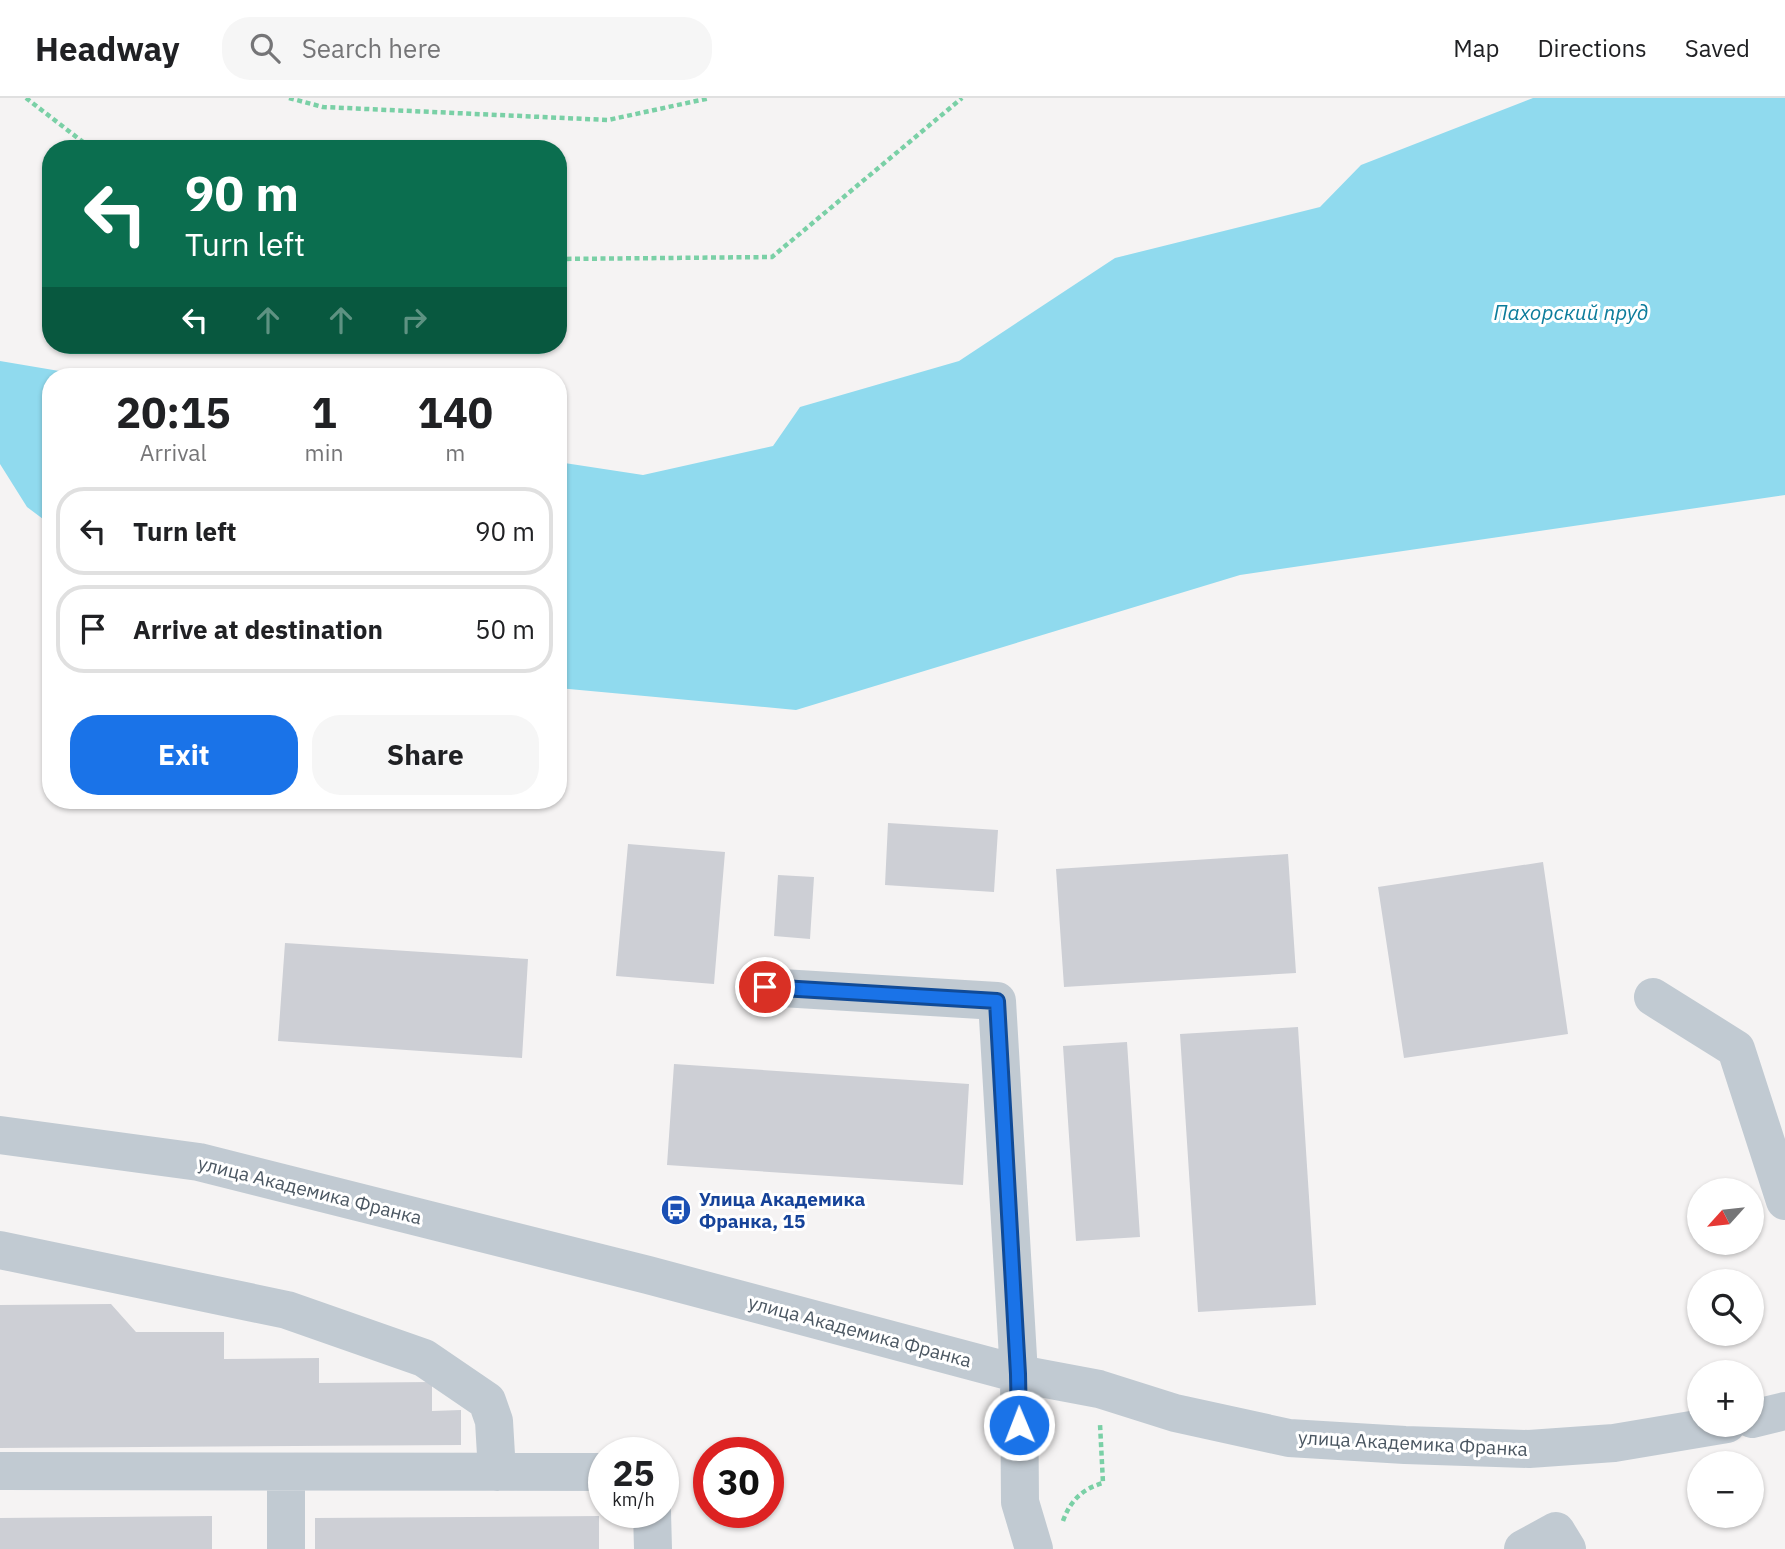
<!DOCTYPE html>
<meta charset="utf-8">
<style>
body{margin:0;font-family:"IBM Plex Sans",sans-serif;background:#f6f6f6;color:#202124;height:100vh;display:flex;flex-direction:column;font-size:26px;white-space:nowrap}
*{box-sizing:border-box;margin:0}
p{font-size:23px;color:#757577}
.icon{flex:none;width:38px;height:38px;fill:none;stroke:currentColor;stroke-width:2;stroke-linecap:round;stroke-linejoin:round}
.map{position:relative;flex:1;overflow:hidden}
.sheet{position:absolute;left:42px;top:270px;width:525px;height:441px;display:flex;flex-direction:column;background:#fff;border-radius:28px;box-shadow:0 2px 5px #0004}
.sheet>*{flex:none}
.guide{position:absolute;left:42px;top:42px;width:525px;height:214px;border-radius:28px;box-shadow:0 2px 5px #0004;background:#0b6e4f;color:#fff;overflow:hidden}
.needle{width:46px;rotate:243deg}
.controls{position:absolute;left:1687px;top:1080px;display:grid;gap:14px}
.controls a{display:grid;place-items:center;width:77px;height:77px;border-radius:50%;background:#fff;box-shadow:0 2px 5px #0004;font-size:35px}
.speed{position:absolute;left:588px;top:1339px;display:flex;gap:14px;font-size:35px;font-weight:700;text-align:center}
.speed>*{display:grid;place-content:center;width:91px;height:91px;border-radius:50%;background:#fff;box-shadow:0 2px 5px #0004;line-height:1}
.speed small{font-size:18px;font-weight:400}
.speed .limit{border:10px solid #d22;background:#fff;color:#111}
.pin{position:absolute;display:grid;place-items:center;width:60px;height:60px;color:#fff;margin:-30px;border:4px solid #fff;border-radius:50%;box-shadow:0 2px 7px #0007}
.me{position:absolute;width:77px;margin:-38px;rotate:359deg;stroke-linejoin:round;filter:drop-shadow(0 0 5px #0008)}
.turn{display:flex;align-items:center;gap:24px;height:147px;padding:0 28px;font-size:32px}
.turn .icon{width:91px;height:91px;stroke-width:2.5}
.turn b{display:block;font-size:49px;line-height:60px}
.lanes{display:flex;align-items:center;height:66px;padding:0 28px;background:#0003;justify-content:center;gap:35px;direction:ltr}
.lanes .off{opacity:.35}
.eta{display:flex;justify-content:space-evenly;align-items:center;height:119px;text-align:center}
.eta b{font-size:42px;font-weight:800;line-height:49px}
.primary-button{display:flex;gap:14px;margin-top:auto;padding:14px 28px}
.primary-button a{flex:1;height:80px;border-radius:28px;background:#1a73e8;color:#fff;font-size:28px;font-weight:800;line-height:80px;text-align:center}
.primary-button a+a{background:#f6f6f6;color:#202124}
ul{padding:0;list-style:none}
li{display:flex;align-items:center;gap:21px;height:88px;margin:0 14px 10px;padding:0 14px;border:4px solid #e0e0e0;border-radius:28px}
li div{flex:1}
li b{display:block;font-size:26px}
li em{font-style:normal}
header{display:flex;align-items:center;gap:42px;box-sizing:border-box;height:98px;padding:0 35px;background:#fff;border-bottom:2px solid #e0e0e0}
header strong{font-size:33px}
nav{display:flex;gap:38px;margin-inline-start:auto;font-size:24px}
.search{width:490px;height:63px;background:#f6f6f6;display:flex;align-items:center;gap:18px;box-sizing:border-box;padding:0 24px;border-radius:28px;color:#757577;font-size:26px}
.map>svg:first-child{display:block}
</style>
<header>
<strong>Headway</strong>
<div class="search"><svg class="icon" aria-label="search" viewBox="0 0 24 24"><circle cx="10" cy="10" r="6"/><path d="M15 15l6 6"/></svg>Search here</div>
<nav><a>Map</a><a>Directions</a><a>Saved</a></nav>
</header>
<div class="map">
<svg width="1785" height="1451" viewBox="0 0 1785 1451">
<rect width="100%" height="100%" fill="#f5f3f3"/>
<path fill="#90daee" d="M 1533,0 L 1785,0 L 1785,397 L 1240,477 L 796,612 L 558,590 L 558,364 L 643,377 L 773,348 L 800,309 L 959,263 L 1115,160 L 1320,109 L 1361,67 Z
M 0,263 L 89,278 L 51,278 L 51,427 L 27,409 L 0,366 Z"/>
<path fill="#cdcfd5" d="M 888,725 L 998,732 L 994,794 L 885,787 Z
M 628,746 L 725,754 L 714,886 L 616,878 Z
M 1288,756 L 1296,875 L 1064,889 L 1056,771 Z
M 1543,764 L 1568,936 L 1404,960 L 1378,789 Z
M 778,777 L 814,779 L 810,841 L 774,838 Z
M 285,845 L 528,861 L 522,960 L 278,943 Z
M 1298,929 L 1316,1207 L 1198,1214 L 1180,936 Z
M 1127,944 L 1140,1139 L 1076,1143 L 1063,948 Z
M 674,966 L 969,986 L 963,1087 L 667,1067 Z
M 111,1206 L 136,1234 L 224,1234 L 224,1261 L 319,1260 L 319,1285 L 432,1284 L 432,1313 L 461,1312 L 461,1347 L 0,1350 L 0,1207 Z
M 212,1418 L 212,1451 L 0,1451 L 0,1420 Z
M 599,1418 L 599,1451 L 315,1451 L 315,1420 Z"/>
<g fill="none" stroke-linecap="round" stroke-linejoin="round">
<path stroke="#7ad0a6" stroke-width="4.5" stroke-dasharray="5 3.5" stroke-linecap="butt" d="M 26,0 L 92,51
M 289,0 L 323,9 L 608,22 L 710,0
M 558,161 L 772,159 L 962,0
M 1063,1423 C 1070,1403 1082,1391 1103,1385 L 1100,1326"/>
<path stroke="#c1cad2" stroke-width="38" d="M 765,889 L 997,903 L 1019,1276 L 1020,1404 L 1034,1451
M 1653,899 L 1736,951 L 1785,1103
M 0,1037 L 199,1064 L 648,1177 L 1019,1276 L 1099,1291 L 1175,1315 L 1289,1340 L 1405,1347 L 1529,1351 L 1614,1345 L 1727,1326
M 0,1152 L 287,1212 L 424,1260 L 487,1303 L 494,1323 L 497,1374
M 1752,1321 L 1785,1313
M 0,1373 L 604,1374
M 286,1374 L 286,1451
M 652,1414 L 653,1451
M 1523,1451 L 1556,1433 L 1567,1451"/>
</g>
<g fill="none" stroke-linecap="round" stroke-linejoin="round">
<g stroke="#114b97" stroke-width="18">
<path id="route" d="M 765,889 L 997,903 L 1018,1276 L 1019,1327"/>
</g>
<use href="#route" stroke="#1a73e8" stroke-width="12"/>
</g>
<defs>
<g id="bus-disc" transform="scale(1.575)"><circle r="9.5" fill="#1a4fb4" stroke="#fff"/><path d="M-5-6H5V4H4V6H2V4H-2V6H-4V4H-5ZM-3.5-4V0h7V-4ZM-3.5 1.2v1.5H-2V1.2ZM2 1.2v1.5H3.5V1.2Z" fill="#fff"/></g>
</defs>
<g fill-rule="evenodd">
<use href="#bus-disc" x="676" y="1112"/>
</g>
<g text-anchor="middle" dominant-baseline="central" stroke-width="6" stroke-linejoin="round" paint-order="stroke">
<g font-size="19" fill="#4a5661" stroke="#fff">
<text transform="translate(310 1092) rotate(14)">улица Академика Франка</text>
<text transform="translate(860 1233) rotate(15)">улица Академика Франка</text>
<text transform="translate(1413 1345) rotate(3)">улица Академика Франка</text>
</g>
<g font-size="19" font-weight="bold" fill="#164399" stroke="#fff" text-anchor="start">
<text x="699" y="1101">Улица Академика<tspan x="699" dy="22">Франка, 15</tspan></text>
</g>
<g font-size="21" font-style="italic" fill="#0c7c9b" stroke="#fff">
<text x="1571" y="214">Пахорский пруд</text>
</g>
</g>
</svg>
<div class="controls">
<a><svg class="needle" viewBox="-14 -14 28 28"><path d="M0-13l5 13h-10z" fill="#e53935"/><path d="M0 13l5-13h-10z" fill="#757577"/></svg></a>
<a><svg class="icon" aria-label="search" viewBox="0 0 24 24"><circle cx="10" cy="10" r="6"/><path d="M15 15l6 6"/></svg></a>
<a>+</a>
<a>−</a>
</div>
<div class="speed"><div>25<small>km/h</small></div><div class="limit">30</div></div>
<div class="pin" style="left:765px;top:889px;background:#d93025"><svg class="icon" aria-label="arrive" viewBox="0 0 24 24"><path d="M6 21V4h12l-3 4 3 4H6"/></svg></div>
<svg class="me" style="left:1019px;top:1327px" viewBox="-20 -20 40 40"><circle r="17" fill="#1a73e8" stroke="#fff" stroke-width="3"/><path d="M0-11L8 9 0 5-8 9z" fill="#fff"/></svg>
<div class="guide">
<div class="turn"><svg class="icon" aria-label="left" viewBox="0 0 24 24"><path d="M17 20v-9H6M10 6l-5 5 5 5"/></svg><div><b>90 m</b>Turn left</div></div>
<div class="lanes"><svg class="icon" aria-label="left" viewBox="0 0 24 24"><path d="M17 20v-9H6M10 6l-5 5 5 5"/></svg><svg class="icon off" aria-label="ahead" viewBox="0 0 24 24"><path d="M12 20V5M6 11l6-6 6 6"/></svg><svg class="icon off" aria-label="ahead" viewBox="0 0 24 24"><path d="M12 20V5M6 11l6-6 6 6"/></svg><svg class="icon off" aria-label="right" viewBox="0 0 24 24"><path d="M7 20v-9h11M14 6l5 5-5 5"/></svg></div>
</div>
<section class="sheet">
<div class="eta">
<div><b>20:15</b><p>Arrival</p></div>
<div><b>1</b><p>min</p></div>
<div><b>140</b><p>m</p></div>
</div>
<ul>
<li><svg class="icon" aria-label="left" viewBox="0 0 24 24"><path d="M17 20v-9H6M10 6l-5 5 5 5"/></svg><div><b>Turn left</b></div><em>90 m</em></li>
<li><svg class="icon" aria-label="arrive" viewBox="0 0 24 24"><path d="M6 21V4h12l-3 4 3 4H6"/></svg><div><b>Arrive at destination</b></div><em>50 m</em></li>
</ul>
<div class="primary-button"><a>Exit</a><a>Share</a></div>
</section>
</div>
